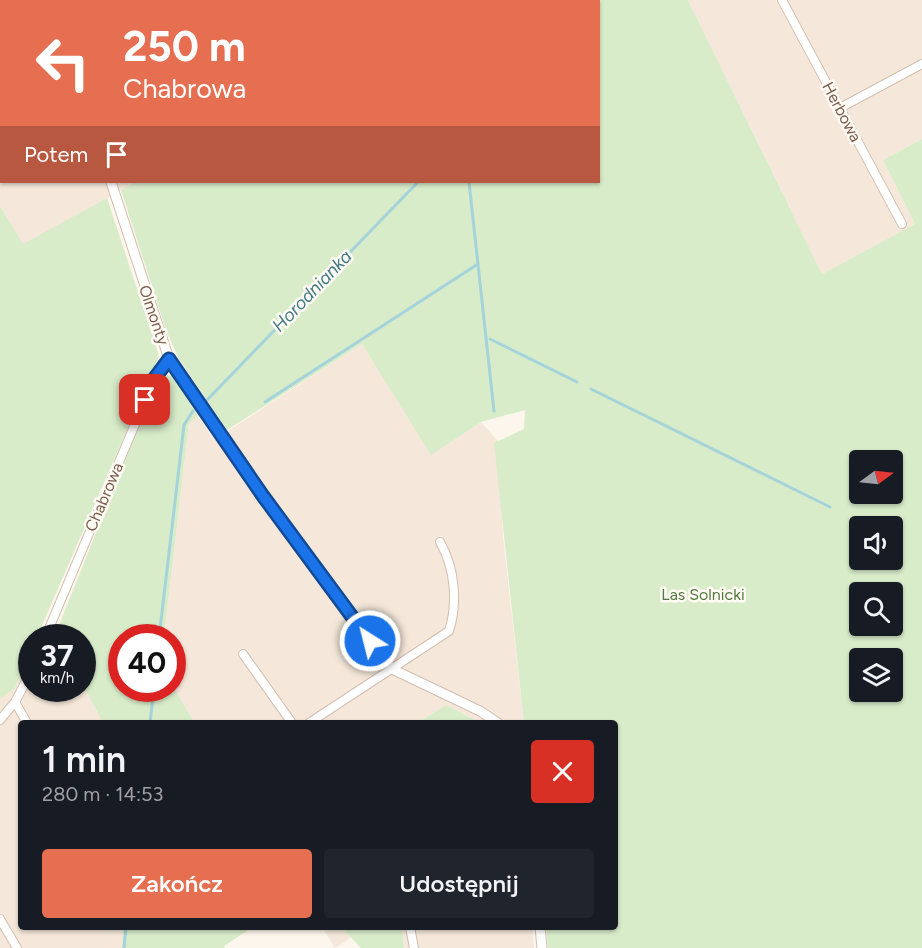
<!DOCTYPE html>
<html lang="pl">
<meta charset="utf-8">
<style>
body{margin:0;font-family:Figtree,sans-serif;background:#20242c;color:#f1f3f6;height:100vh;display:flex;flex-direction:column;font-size:22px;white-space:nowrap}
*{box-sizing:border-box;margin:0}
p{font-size:20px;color:#9ea1a6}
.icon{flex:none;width:33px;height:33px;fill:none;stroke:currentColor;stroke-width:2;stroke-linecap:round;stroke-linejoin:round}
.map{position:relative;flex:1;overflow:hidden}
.sheet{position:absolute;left:18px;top:720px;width:600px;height:210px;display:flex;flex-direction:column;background:#171b24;border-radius:6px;box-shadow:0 2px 4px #0004}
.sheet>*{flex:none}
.guide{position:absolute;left:0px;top:0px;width:600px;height:183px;box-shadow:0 2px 4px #0004;background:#e76f51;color:#fff;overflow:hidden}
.needle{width:39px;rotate:75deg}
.tools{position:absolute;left:849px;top:450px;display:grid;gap:12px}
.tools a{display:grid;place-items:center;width:54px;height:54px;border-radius:6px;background:#171b24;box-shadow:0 2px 4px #0004;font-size:30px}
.speed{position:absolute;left:18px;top:624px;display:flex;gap:12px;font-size:30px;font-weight:700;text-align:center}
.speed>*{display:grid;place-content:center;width:78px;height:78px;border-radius:50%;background:#171b24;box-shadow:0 2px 4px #0004;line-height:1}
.speed small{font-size:15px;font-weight:400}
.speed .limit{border:9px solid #d22;background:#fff;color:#111}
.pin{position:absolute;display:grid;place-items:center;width:51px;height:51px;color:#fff;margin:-26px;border-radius:12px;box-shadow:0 3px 9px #0006}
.me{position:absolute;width:66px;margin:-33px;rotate:324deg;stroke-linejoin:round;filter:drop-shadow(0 0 4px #0008)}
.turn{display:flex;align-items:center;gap:21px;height:126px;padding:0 24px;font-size:27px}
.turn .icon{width:78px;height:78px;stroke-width:2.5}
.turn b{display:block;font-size:42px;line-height:51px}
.then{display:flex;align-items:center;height:57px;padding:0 24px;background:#0003;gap:12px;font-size:22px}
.round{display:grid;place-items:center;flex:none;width:63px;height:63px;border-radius:6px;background:#20242c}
.headline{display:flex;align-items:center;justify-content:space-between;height:102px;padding:0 24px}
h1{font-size:36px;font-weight:600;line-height:45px}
.cta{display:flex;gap:12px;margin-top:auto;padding:12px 24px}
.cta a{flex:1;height:69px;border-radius:6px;background:#e76f51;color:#fff;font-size:24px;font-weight:600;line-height:69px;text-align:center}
.cta a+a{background:#20242c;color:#f1f3f6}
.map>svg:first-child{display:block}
</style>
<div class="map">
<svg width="922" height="948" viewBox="0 0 922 948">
<rect width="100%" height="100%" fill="#fdf6ec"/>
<path fill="#f5e8da" d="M 0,0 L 57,1 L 2,2 L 2,182 L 136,182 L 23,245 L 0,206 Z
M 688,0 L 922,0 L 922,139 L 883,160 L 915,224 L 822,274 Z
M 362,344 L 431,454 L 481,422 L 498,441 L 503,537 L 524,723 L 481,723 L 446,705 L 417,723 L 195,723 L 173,687 L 172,638 L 164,638 L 189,423 L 198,416 L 214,440 Z
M 31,650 L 32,688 L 82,688 L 83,685 L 103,723 L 21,723 L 21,927 L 123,927 L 122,948 L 0,948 L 0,699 L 15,688 Z
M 322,927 L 367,927 L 335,948 Z
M 402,927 L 532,927 L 534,948 L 404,948 Z"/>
<path fill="#d8ecc9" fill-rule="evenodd" d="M 207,0 L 688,0 L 822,274 L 915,224 L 883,160 L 922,139 L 922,948 L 548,948 L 546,927 L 615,927 L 615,723 L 524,723 L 494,443 L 524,429 L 525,410 L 481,422 L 431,455 L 362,344 L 227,430 L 179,359 L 166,330 L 121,190 L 136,182 L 598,182 L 598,2 ZM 860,460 L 892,460 L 892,494 L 860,494 ZM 860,526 L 892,526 L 892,560 L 860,560 ZM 860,592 L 892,592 L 892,626 L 860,626 ZM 860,658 L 892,658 L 892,692 L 860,692 Z
M 107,198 L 159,356 L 37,637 L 32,638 L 31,650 L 15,688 L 0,699 L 0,206 L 23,244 Z
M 172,375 L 198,416 L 189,423 L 164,637 L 122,638 L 122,688 L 172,688 L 173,687 L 195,723 L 103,723 L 83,685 L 82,638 L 56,637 L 55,635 L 141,421 L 163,377 Z
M 446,705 L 481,723 L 417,723 Z
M 123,927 L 253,927 L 224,946 L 225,948 L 122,948 Z
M 347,927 L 402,927 L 404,948 L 361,948 L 343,929 Z"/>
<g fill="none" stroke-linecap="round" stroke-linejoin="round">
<path stroke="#a5d3da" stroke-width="3" d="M 452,0 L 452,2
M 469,182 L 494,411
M 490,339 L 577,382
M 591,389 L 830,507
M 206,401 L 418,182
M 265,402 L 478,264
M 159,638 L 184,425 L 193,411
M 150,723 L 154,688
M 124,948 L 126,927"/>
<g stroke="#d1beb0" stroke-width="10">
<path id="minor" d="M 782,0 L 902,224
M 286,2 L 286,0
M 840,108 L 922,64
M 0,132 L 2,131
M 45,638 L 154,379 L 169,359
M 243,654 L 292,723
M 15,702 L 27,723
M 0,720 L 15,702 L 32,670
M 309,723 L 449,631 C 458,603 455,568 440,542
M 0,919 L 17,948
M 410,927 L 414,948"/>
</g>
<g stroke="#d1beb0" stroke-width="11">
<path id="tertiary" d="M 44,0 L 44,2
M 111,182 L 169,359 L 263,496 L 392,669 L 480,711 L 498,723
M 540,927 L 542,948"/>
</g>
<use href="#minor" stroke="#fff" stroke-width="8"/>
<use href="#tertiary" stroke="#fff" stroke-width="9"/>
</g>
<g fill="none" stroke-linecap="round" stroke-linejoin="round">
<g stroke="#114b97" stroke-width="15">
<path id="route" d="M 145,400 L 154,379 L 169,359 L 263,496 L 370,641"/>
</g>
<use href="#route" stroke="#1a73e8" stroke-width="10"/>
</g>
<g text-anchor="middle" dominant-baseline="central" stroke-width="5" stroke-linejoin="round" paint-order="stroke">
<g font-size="16" fill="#7a5c4d" stroke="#fffaf3">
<text transform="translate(842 112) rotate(62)">Herbowa</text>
<text transform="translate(154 315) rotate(71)">Olmonty</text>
<text transform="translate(104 497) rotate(-67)">Chabrowa</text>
</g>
<g font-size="16" fill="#537a41" stroke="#fffaf3">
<text x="703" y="594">Las Solnicki</text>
</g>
<g font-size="18" font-style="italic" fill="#437c86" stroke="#fffaf3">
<text transform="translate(312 291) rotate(-46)">Horodnianka</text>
</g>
</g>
</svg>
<div class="tools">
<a><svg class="needle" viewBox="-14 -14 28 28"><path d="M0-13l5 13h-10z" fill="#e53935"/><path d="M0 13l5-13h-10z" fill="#9ea1a6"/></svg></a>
<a><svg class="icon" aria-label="sound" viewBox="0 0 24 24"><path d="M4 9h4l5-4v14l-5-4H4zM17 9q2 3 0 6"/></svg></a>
<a><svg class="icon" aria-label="search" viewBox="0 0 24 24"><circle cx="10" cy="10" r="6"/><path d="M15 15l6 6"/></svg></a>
<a><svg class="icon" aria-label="layers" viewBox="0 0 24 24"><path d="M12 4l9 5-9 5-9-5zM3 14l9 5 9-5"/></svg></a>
</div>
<div class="speed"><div>37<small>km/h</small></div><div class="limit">40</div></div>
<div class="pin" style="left:145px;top:400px;background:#d93025"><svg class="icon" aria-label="arrive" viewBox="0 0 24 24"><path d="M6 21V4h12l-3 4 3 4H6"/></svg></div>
<svg class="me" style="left:370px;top:641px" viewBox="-20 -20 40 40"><circle r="17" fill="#1a73e8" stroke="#fff" stroke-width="3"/><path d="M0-11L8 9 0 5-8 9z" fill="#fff"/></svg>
<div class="guide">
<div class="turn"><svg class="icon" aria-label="left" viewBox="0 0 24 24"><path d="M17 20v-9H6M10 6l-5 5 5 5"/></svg><div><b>250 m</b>Chabrowa</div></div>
<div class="then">Potem<svg class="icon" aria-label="arrive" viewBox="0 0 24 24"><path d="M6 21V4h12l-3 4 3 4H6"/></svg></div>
</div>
<section class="sheet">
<div class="headline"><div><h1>1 min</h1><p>280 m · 14:53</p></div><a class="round" style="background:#d93025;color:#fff"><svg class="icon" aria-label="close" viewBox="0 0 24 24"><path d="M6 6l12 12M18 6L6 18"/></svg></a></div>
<div class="cta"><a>Zakończ</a><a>Udostępnij</a></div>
</section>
</div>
